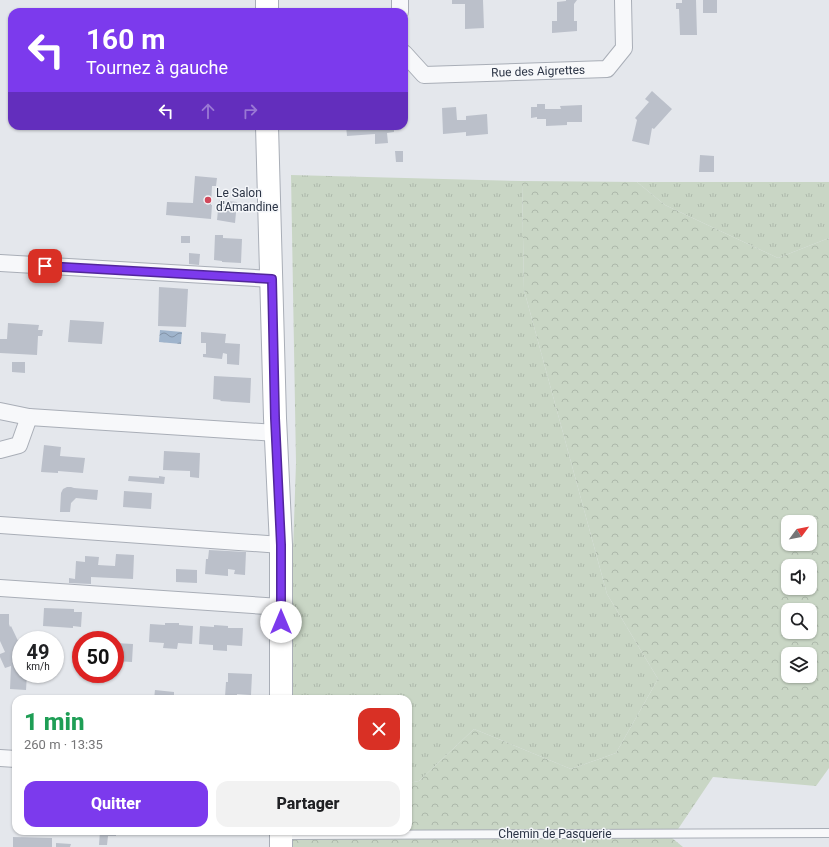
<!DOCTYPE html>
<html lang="fr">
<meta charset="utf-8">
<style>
body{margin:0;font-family:Roboto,sans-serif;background:#f2f2f2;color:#202124;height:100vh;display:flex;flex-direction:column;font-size:15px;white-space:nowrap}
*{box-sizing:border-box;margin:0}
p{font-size:13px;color:#757577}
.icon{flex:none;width:22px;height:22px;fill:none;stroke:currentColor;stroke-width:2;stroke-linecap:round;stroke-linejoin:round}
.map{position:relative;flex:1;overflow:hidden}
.drawer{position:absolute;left:12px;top:695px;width:400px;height:140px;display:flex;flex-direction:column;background:#fff;border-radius:12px;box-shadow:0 1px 3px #0004}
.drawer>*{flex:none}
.hud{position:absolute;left:8px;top:8px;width:400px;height:122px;border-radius:12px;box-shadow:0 1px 3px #0004;background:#7c3aed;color:#fff;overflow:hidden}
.needle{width:26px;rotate:58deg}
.fabs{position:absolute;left:781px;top:515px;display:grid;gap:8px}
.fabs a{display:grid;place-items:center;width:36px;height:36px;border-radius:8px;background:#fff;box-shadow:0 1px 3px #0004;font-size:20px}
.speed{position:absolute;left:12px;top:631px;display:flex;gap:8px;font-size:20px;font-weight:700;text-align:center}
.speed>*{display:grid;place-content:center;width:52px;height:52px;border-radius:50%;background:#fff;box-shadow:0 1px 3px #0004;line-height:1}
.speed small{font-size:10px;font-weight:400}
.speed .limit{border:6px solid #d22;background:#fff;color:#111}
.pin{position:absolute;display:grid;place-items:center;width:34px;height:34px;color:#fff;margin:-17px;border-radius:8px;box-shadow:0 2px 6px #0006}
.me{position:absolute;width:44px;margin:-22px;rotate:0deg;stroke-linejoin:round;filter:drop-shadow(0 0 3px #0008)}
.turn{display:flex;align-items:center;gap:14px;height:84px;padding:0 12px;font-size:18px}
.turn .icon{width:52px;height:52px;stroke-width:2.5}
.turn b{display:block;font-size:28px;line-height:34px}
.lanes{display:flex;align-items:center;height:38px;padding:0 12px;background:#0003;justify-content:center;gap:20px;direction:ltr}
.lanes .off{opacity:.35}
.round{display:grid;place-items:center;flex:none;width:42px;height:42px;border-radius:12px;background:#f2f2f2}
.head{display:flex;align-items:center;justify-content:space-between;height:68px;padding:0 12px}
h1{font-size:24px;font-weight:800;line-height:30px;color:#1e9e55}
.action{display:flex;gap:8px;margin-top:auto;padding:8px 12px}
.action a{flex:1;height:46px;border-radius:12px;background:#7c3aed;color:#fff;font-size:16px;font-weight:800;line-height:46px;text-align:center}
.action a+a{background:#f2f2f2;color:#202124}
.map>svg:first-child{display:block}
</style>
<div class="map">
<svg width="829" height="847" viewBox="0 0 829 847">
<defs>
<pattern id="grass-tufts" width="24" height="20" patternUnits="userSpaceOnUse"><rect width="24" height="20" fill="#c9d6c5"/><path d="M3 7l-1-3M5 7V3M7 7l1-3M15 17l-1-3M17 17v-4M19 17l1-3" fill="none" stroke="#adb8ab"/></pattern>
<pattern id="forest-crowns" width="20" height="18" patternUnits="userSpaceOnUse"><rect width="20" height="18" fill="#c9d6c5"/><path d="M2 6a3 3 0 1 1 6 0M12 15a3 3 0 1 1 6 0" fill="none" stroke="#adb8ab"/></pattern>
<pattern id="water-waves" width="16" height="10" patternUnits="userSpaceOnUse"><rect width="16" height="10" fill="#9fb4cc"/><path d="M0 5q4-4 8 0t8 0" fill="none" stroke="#8293a7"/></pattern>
</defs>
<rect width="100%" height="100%" fill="#e4e7ec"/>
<path fill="url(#grass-tufts)" d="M 291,175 L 522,181 L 524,290 L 607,594 L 658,679 L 616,753 L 571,769 L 474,729 L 419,781 L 408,783 L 408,699 L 288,699 L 296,463 Z
M 637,182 L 829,182 L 829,238 L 778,258 L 665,205 Z"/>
<path fill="url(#forest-crowns)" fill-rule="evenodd" d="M 522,181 L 637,182 L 665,205 L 778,258 L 829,238 L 829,768 L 816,786 L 713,777 L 672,838 L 683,847 L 286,847 L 286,831 L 408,831 L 408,783 L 419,781 L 474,729 L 571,769 L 616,753 L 658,679 L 607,594 L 524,290 ZM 788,522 L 810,522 L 810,544 L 788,544 ZM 788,566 L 810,566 L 810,588 L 788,588 ZM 788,610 L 810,610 L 810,632 L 788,632 ZM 788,654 L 810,654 L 810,676 L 788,676 Z"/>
<path fill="url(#water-waves)" d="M 160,330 L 182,332 L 181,344 L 159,342 Z"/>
<path fill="#bbc0ca" d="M 452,0 L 483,0 L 484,28 L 465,29 L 465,4 L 452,4 Z
M 566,0 L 577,0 L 574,4 L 574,21 L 577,21 L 577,31 L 552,33 L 552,21 L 557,21 L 557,2 L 566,1 Z
M 682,0 L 696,0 L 697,35 L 680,35 L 679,9 L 676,9 L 676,3 L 682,3 Z
M 703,0 L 717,0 L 717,13 L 703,13 Z
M 652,91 L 672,109 L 654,129 L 652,128 L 649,145 L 632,141 L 637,120 L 635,118 L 649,102 L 645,99 Z
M 537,104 L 545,104 L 545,109 L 561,109 L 560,106 L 582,105 L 582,122 L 567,122 L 567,125 L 546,126 L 546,119 L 537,119 L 537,117 L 531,118 L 531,107 L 537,107 Z
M 456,107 L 457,120 L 466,120 L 466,116 L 487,114 L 488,134 L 466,136 L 466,132 L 443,134 L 442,108 Z
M 346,126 L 394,126 L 394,132 L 387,133 L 388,143 L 375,144 L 375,134 L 347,136 Z
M 395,151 L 403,151 L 403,162 L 396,162 Z
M 700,155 L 714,156 L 714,172 L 699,172 Z
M 195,176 L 217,178 L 216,186 L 212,186 L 211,205 L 212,205 L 211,219 L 166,215 L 167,202 L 193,203 Z
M 219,200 L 237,202 L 235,223 L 217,220 Z
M 215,235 L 223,235 L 223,238 L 242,239 L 241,263 L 222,262 L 222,261 L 214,260 Z
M 181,236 L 190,236 L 190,243 L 181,243 Z
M 189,253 L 200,254 L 199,265 L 189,264 Z
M 159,287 L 188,289 L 186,327 L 158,326 Z
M 70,320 L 104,322 L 102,344 L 68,342 Z
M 8,323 L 39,325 L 38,330 L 43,330 L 42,336 L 38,336 L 37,355 L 0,353 L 0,339 L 7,339 Z
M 201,332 L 226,334 L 225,343 L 240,344 L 239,365 L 227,364 L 227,354 L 223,353 L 222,359 L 203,357 L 203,354 L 206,354 L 206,343 L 201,343 Z
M 12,362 L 25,362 L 25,373 L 12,372 Z
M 214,376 L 251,378 L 250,403 L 220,401 L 221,400 L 213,399 Z
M 44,445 L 61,447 L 60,456 L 85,458 L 83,473 L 58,471 L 58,473 L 41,472 Z
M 164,451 L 200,453 L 199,478 L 190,477 L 190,471 L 163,470 Z
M 129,476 L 159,478 L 159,476 L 165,477 L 164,484 L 128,481 Z
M 67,487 L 71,487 L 74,488 L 98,490 L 97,500 L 76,498 L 71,503 L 70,512 L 60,512 L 61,493 L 63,489 Z
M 124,491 L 152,493 L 151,509 L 123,507 Z
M 209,550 L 246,552 L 245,575 L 234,574 L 235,570 L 228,569 L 228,576 L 205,574 L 206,559 L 208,559 Z
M 116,554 L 134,555 L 133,579 L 91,577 L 91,584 L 69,583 L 69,578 L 75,579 L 76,561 L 85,562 L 85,556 L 99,557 L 98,565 L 115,566 Z
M 176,569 L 197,570 L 197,583 L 176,582 Z
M 44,608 L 74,609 L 74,612 L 82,612 L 81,627 L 73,626 L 73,628 L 43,626 Z
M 0,614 L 9,614 L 9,624 L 10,627 L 11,626 L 20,645 L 21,644 L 21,674 L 27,674 L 26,690 L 10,689 L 11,666 L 5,668 L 0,657 L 0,654 L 5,652 L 0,641 Z
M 165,623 L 179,623 L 179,625 L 193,626 L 192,644 L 178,643 L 177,649 L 163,648 L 164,643 L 149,642 L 150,624 L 165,625 Z
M 214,625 L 228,626 L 228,628 L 243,628 L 242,646 L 227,645 L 227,651 L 213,650 L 213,645 L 199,644 L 200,626 L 214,627 Z
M 115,643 L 133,644 L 132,662 L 115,661 Z
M 228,673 L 252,674 L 251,695 L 237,694 L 237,698 L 225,697 L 226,682 L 228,682 Z
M 155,690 L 174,692 L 174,699 L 154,699 Z
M 75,696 L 95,698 L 95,699 L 75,699 Z
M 100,831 L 116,831 L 116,836 L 108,836 L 107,845 L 99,845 Z
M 13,837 L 52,838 L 52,847 L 13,847 Z
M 56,843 L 71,844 L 70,847 L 56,847 Z"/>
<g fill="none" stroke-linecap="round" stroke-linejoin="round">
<g stroke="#a9aeb7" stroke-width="10">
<path id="lane" d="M 282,835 L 829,833"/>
</g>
<g stroke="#a9aeb7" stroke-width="18">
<g id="street">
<path d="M 400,0 L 400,12"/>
<path id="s1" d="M 404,53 L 424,75 L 607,69 L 624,48 L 623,0"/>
<path d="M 0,263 L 272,279"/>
<path d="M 0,411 L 29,417 L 276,433"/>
<path d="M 0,450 L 19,445 L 29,417"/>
<path d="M 0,525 L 281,545"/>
<path d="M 0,588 L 281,607"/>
<path d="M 0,758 L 16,759"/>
</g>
</g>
<g stroke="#a9aeb7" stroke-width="24">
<path id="secondary" d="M 267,0 L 267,12
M 267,126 L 275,418 L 281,545 L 281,699
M 281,831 L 281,847"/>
</g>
<use href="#lane" stroke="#f7f8fa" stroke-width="8"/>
<use href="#street" stroke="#f7f8fa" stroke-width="16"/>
<use href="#secondary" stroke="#fff" stroke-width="22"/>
</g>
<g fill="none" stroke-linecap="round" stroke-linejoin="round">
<g stroke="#51269a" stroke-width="10">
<path id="route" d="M 45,266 L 272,279 L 275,418 L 281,545 L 281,622"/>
</g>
<use href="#route" stroke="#7c3aed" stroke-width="7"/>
</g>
<circle fill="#d1495b" stroke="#f4f6f9" stroke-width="1.5" cx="208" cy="200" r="4"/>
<g text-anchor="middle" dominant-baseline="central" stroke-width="3" stroke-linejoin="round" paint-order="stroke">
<g font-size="12" fill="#2b3445" stroke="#f4f6f9">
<text stroke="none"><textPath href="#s1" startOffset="144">Rue des Aigrettes</textPath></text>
<text x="555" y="834">Chemin de Pasquerie</text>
</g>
<g font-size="12" fill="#2b3445" stroke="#f4f6f9" text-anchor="start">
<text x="216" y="193">Le Salon<tspan x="216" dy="14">d'Amandine</tspan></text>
</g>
</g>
</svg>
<div class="fabs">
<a><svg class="needle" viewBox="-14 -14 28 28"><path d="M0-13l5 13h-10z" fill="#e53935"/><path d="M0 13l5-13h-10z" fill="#757577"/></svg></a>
<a><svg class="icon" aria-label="sound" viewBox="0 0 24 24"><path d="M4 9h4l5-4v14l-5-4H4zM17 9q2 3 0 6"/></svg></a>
<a><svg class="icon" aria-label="search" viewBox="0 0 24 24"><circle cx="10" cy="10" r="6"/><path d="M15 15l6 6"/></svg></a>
<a><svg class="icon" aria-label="layers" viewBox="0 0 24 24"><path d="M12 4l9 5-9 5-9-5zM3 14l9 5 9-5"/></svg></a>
</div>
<div class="speed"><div>49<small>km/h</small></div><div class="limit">50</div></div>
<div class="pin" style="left:45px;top:266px;background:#d93025"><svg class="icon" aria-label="arrive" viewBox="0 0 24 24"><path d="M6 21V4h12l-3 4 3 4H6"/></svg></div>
<svg class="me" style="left:281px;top:622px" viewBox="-20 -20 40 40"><circle r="19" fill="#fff"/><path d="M0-13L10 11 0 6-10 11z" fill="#7c3aed"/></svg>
<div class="hud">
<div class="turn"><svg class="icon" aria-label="left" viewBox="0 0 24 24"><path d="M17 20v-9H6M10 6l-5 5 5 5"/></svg><div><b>160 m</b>Tournez à gauche</div></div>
<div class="lanes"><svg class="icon" aria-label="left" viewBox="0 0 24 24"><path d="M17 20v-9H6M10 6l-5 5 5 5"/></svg><svg class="icon off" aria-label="ahead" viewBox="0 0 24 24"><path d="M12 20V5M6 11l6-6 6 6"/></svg><svg class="icon off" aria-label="right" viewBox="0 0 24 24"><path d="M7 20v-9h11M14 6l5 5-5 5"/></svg></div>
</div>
<section class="drawer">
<div class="head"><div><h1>1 min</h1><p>260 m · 13:35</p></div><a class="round" style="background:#d93025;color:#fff"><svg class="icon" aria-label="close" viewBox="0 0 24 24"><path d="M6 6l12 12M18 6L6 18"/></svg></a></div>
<div class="action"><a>Quitter</a><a>Partager</a></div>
</section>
</div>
